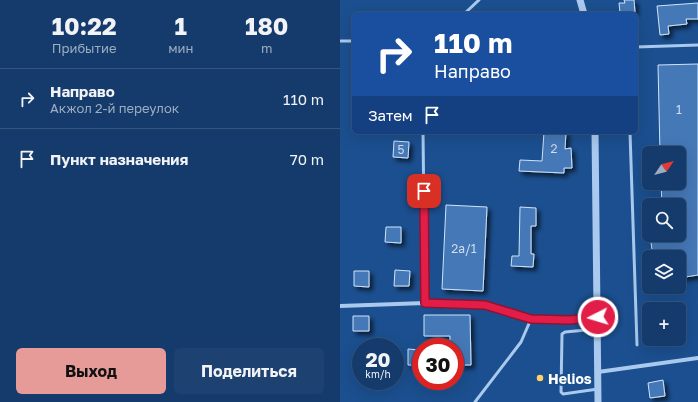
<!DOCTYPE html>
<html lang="ru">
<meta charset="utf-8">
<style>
body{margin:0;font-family:"Golos Text",sans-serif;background:#1d4271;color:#f1f3f6;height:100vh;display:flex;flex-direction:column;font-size:15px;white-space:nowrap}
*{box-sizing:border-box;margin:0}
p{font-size:13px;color:#9dadc1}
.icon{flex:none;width:22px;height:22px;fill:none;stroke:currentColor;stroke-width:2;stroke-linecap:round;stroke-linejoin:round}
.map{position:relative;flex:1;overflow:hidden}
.panel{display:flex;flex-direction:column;background:#143b6b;width:340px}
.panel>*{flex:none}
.banner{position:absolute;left:12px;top:12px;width:286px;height:122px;border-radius:6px;box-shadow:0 4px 16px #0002,0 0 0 1px #33557e;background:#1a4fa0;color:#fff;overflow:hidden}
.needle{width:26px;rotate:55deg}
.tools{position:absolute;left:302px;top:146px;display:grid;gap:8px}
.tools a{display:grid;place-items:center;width:44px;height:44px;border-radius:6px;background:#143b6b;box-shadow:0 4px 16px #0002,0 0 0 1px #33557e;font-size:20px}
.speed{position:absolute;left:12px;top:338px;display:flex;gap:8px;font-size:20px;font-weight:700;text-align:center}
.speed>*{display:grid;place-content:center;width:52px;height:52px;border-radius:50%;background:#143b6b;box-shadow:0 4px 16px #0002,0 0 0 1px #33557e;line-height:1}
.speed small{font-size:10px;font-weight:400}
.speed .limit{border:6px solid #d22;background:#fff;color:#111}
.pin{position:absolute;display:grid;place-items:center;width:34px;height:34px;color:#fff;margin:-17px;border-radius:8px;box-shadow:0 2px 6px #0006}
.me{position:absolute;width:44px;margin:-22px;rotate:265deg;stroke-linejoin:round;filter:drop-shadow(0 0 3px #0008)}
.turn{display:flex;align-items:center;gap:14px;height:84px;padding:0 16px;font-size:18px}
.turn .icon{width:52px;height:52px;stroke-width:2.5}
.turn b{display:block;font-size:28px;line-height:34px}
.then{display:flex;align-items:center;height:38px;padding:0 16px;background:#0003;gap:8px;font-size:15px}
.eta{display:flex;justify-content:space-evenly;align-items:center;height:68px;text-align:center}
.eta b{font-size:24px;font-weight:700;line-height:28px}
.button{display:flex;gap:8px;margin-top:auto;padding:8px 16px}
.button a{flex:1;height:46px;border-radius:6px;background:#e69b98;color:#111;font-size:16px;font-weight:700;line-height:46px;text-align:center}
.button a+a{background:#1d4271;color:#f1f3f6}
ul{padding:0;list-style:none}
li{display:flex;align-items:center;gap:12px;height:60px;padding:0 16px;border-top:1px solid #33557e}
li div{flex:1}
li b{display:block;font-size:15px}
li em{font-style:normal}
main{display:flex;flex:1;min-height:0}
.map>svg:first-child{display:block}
</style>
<main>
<section class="panel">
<div class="eta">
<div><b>10:22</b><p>Прибытие</p></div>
<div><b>1</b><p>мин</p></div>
<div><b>180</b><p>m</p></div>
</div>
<ul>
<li><svg class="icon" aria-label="right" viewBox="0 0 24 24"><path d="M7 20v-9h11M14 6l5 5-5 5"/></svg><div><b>Направо</b><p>Акжол 2-й переулок</p></div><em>110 m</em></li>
<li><svg class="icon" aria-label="arrive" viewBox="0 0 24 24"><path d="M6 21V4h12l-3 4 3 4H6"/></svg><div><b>Пункт назначения</b></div><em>70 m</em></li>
</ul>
<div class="button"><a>Выход</a><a>Поделиться</a></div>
</section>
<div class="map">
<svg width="358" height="402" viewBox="0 0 358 402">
<defs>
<filter id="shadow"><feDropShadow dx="3.5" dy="3.5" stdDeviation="2" flood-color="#0009"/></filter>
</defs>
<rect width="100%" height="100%" fill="#1b4f8f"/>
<path fill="#4478b7" stroke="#cfe3fa" filter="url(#shadow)" d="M 284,0 L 294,0 L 295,12 L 280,13 L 279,3 L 285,3 Z
M 358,3 L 358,19 L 346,19 L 347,24 L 328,26 L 329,34 L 320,35 L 317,6 Z
M 358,64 L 358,275 L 339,278 L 339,257 L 313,257 L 310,235 L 339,235 L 339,205 L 322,205 L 321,183 L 339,183 L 339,153 L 320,153 L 318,65 Z
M 204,132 L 226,132 L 225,149 L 231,148 L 232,168 L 224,168 L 224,173 L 179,171 L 180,160 L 202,161 Z
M 54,141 L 69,142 L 68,158 L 53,157 Z
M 106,205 L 147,207 L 143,291 L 102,289 Z
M 180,207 L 196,208 L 196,226 L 191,226 L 191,254 L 194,254 L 193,267 L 171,266 L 172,256 L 179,256 Z
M 46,227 L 61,227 L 61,243 L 45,242 Z
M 55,270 L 70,271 L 69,286 L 54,286 Z
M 14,271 L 29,271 L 29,287 L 14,286 Z
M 84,315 L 130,315 L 131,365 L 115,365 L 115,347 L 110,347 L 110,336 L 84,336 Z
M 13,316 L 29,316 L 29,331 L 13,331 Z
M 68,349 L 81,350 L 81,365 L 68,365 Z
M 323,380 L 325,396 L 310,398 L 308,383 Z"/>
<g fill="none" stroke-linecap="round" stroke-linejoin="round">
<path stroke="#a9c9ee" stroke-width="3" d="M 124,14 L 139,0
M 0,41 L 14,41
M 296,47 L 358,45
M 83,132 L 85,303
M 290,132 L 297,345
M 257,329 L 225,332 L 222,334 L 221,392 L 223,394 L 258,389
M 135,402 L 181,342 L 191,319"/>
<path stroke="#a9c9ee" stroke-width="4" d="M 0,306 L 85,303 L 145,305 L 191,319 L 229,320 L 257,317
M 258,372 L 358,358"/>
<path stroke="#a9c9ee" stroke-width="7" d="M 240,0 L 244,14
M 255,132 L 258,402"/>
</g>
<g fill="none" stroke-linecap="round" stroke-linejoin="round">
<g stroke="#92132f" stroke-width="10">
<path id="route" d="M 84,191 L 85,303 L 145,305 L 191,319 L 229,320 L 258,317"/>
</g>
<use href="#route" stroke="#e11d48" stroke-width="7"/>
</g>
<circle fill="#ffd166" stroke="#1b4f8f" stroke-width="1.5" cx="200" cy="378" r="4"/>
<g text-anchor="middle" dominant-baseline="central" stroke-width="4" stroke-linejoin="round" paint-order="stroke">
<g font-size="12" fill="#d0dded">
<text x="339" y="109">1</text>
<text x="214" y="148">2</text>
<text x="61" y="149">5</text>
<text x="124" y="248">2а/1</text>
</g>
<g font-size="14" font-weight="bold" fill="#fff" stroke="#1b4f8f" text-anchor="start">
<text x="208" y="378">Helios</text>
</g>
</g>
</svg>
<div class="tools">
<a><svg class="needle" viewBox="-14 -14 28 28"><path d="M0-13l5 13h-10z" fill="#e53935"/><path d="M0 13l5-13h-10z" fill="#9dadc1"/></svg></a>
<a><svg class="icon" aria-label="search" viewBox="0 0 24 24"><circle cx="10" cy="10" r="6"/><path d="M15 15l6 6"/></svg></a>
<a><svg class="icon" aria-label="layers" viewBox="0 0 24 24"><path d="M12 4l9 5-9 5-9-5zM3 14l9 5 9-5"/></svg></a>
<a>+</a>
</div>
<div class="speed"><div>20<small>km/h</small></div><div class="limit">30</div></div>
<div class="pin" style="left:84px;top:191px;background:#d93025"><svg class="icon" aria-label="arrive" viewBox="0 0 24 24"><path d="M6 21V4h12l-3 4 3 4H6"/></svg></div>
<svg class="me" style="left:258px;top:317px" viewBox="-20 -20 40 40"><circle r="17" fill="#e11d48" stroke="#fff" stroke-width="3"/><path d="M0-11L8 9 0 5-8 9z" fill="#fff"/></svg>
<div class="banner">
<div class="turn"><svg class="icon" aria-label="right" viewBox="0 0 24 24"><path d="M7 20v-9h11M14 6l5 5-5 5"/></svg><div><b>110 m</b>Направо</div></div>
<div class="then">Затем<svg class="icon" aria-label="arrive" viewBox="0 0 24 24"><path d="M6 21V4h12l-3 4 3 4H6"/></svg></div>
</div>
</div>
</main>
